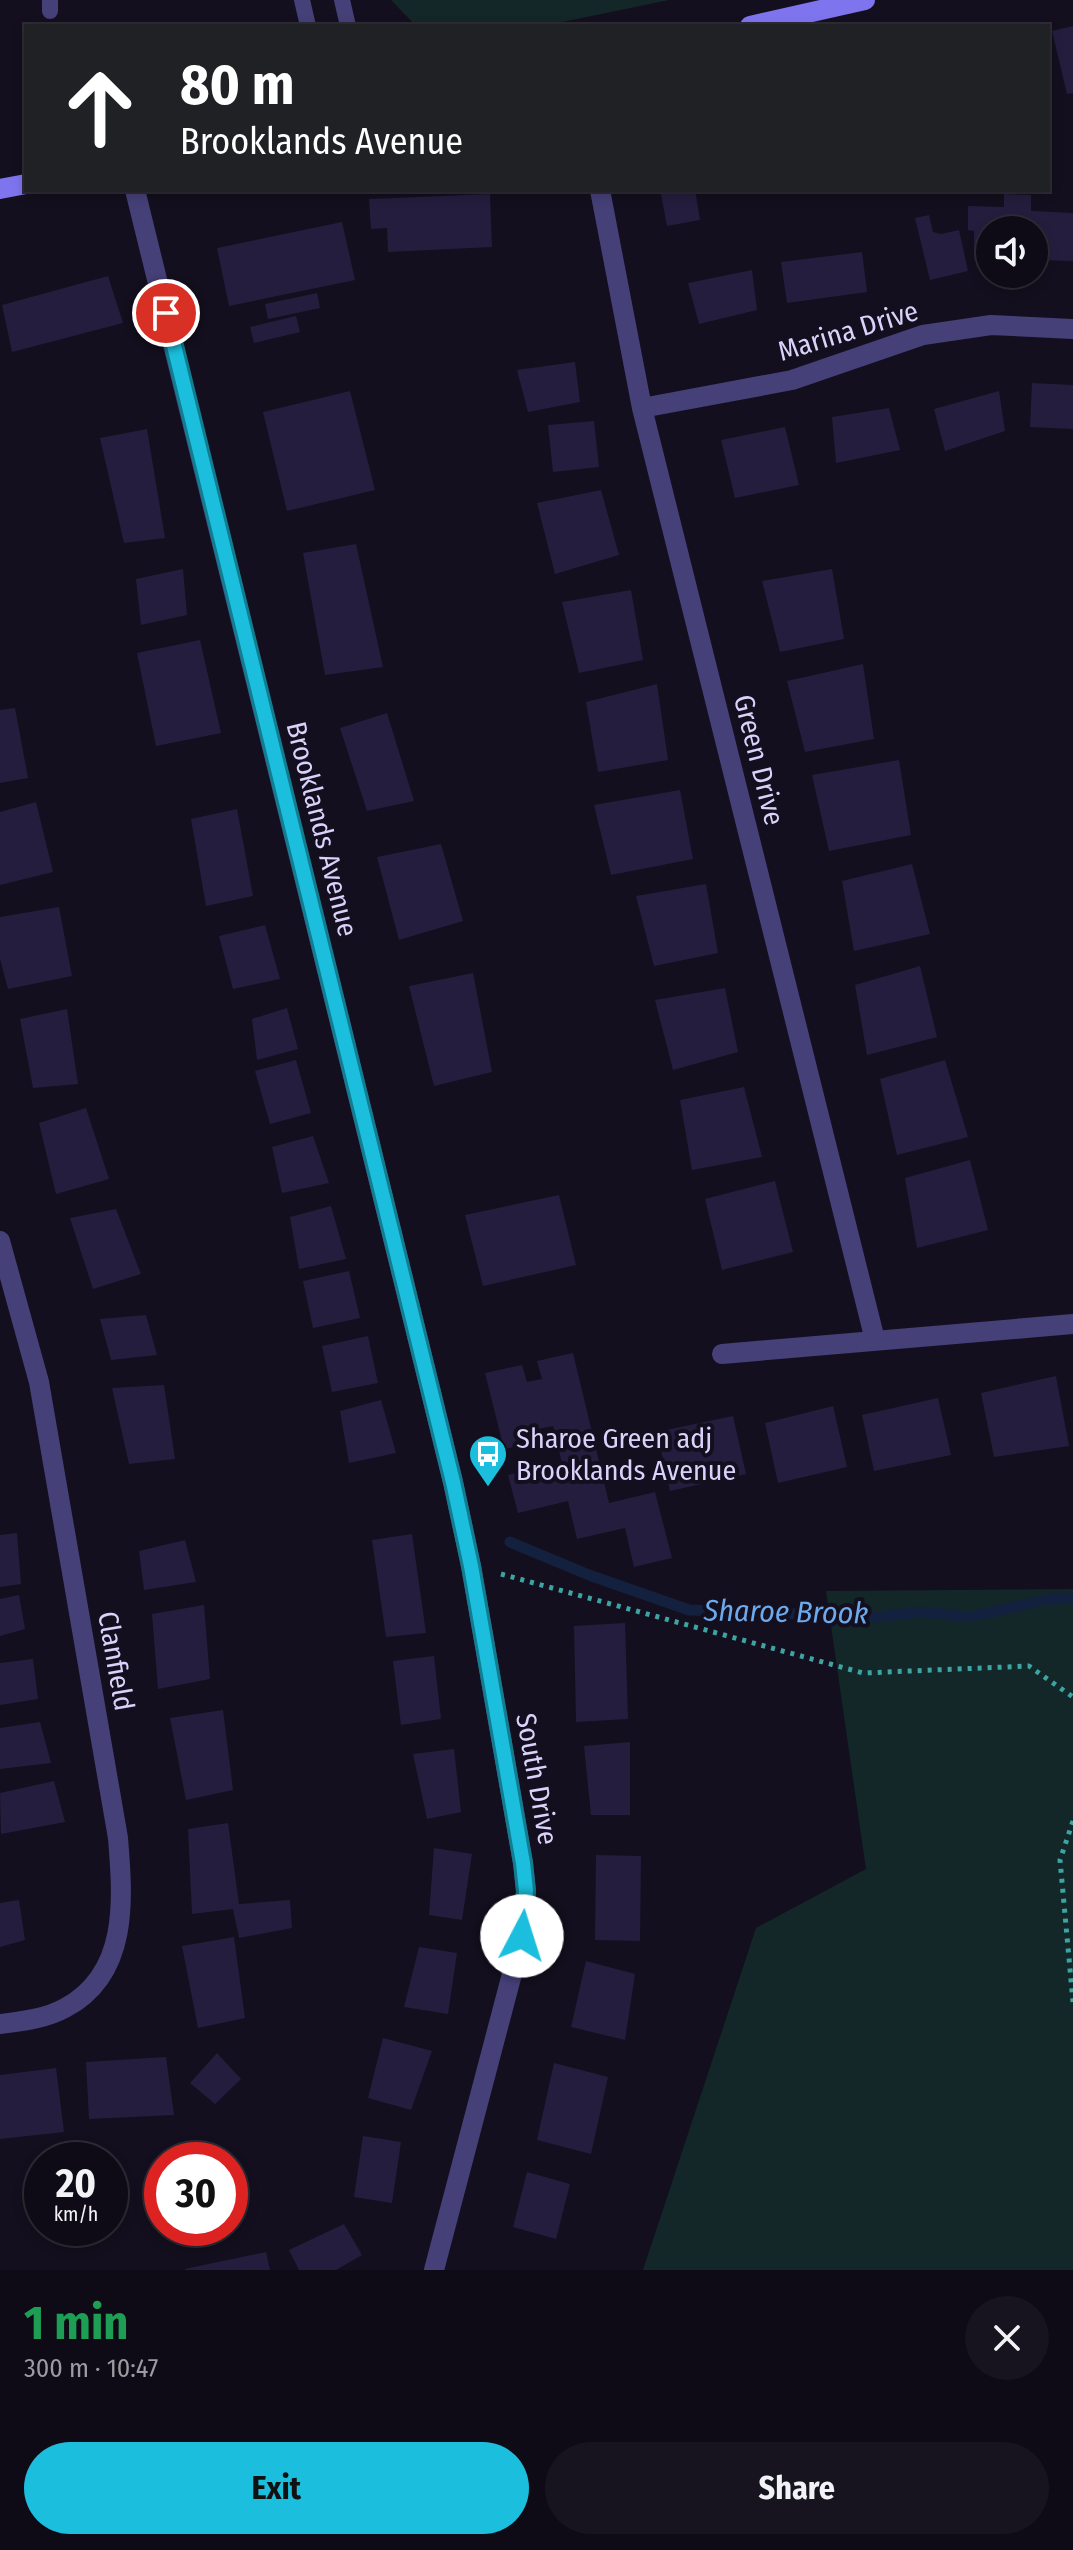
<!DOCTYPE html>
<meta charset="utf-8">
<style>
body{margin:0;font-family:"Fira Sans Condensed",sans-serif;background:#17141f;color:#f1f3f6;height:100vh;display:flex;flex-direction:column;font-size:30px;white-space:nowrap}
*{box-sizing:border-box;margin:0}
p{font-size:26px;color:#9b9ba1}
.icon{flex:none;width:44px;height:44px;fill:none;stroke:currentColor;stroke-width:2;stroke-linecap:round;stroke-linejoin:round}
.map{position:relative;height:2270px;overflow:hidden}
.panel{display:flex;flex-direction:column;background:#0e0b16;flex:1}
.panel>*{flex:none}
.hud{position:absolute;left:24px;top:24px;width:1026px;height:168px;border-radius:0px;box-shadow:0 4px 12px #0003,0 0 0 2px #2e2b35;background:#202124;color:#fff;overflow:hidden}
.fabs{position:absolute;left:976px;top:216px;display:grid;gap:16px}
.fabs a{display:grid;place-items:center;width:72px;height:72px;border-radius:50%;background:#0e0b16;box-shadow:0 4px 12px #0003,0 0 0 2px #2e2b35;font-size:40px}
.speed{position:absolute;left:24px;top:2142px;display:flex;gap:16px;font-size:40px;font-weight:700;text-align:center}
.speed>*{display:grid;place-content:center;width:104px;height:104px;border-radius:50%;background:#0e0b16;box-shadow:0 4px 12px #0003,0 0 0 2px #2e2b35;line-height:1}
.speed small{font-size:20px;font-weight:400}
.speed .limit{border:12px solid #d22;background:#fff;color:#111}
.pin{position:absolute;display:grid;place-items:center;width:68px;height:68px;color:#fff;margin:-34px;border:4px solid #fff;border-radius:50%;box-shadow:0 2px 8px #0007}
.me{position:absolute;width:88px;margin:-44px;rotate:5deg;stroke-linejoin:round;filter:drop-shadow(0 0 6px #0008)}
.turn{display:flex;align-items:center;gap:28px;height:168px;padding:0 24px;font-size:36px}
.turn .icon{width:104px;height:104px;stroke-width:2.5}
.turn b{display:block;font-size:56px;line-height:68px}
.round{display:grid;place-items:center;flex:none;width:84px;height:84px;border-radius:42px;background:#17141f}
.head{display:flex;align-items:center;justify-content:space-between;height:136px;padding:0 24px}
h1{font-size:48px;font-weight:700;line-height:60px;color:#1e9e55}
.primary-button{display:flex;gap:16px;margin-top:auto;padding:16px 24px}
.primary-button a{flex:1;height:92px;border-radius:48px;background:#1bbfdd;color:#111;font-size:32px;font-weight:700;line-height:92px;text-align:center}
.primary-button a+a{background:#17141f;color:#f1f3f6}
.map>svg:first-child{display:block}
</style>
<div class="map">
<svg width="1073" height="2270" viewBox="0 0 1073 2270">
<rect width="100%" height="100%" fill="#130f1e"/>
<path fill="#132728" d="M 391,0 L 669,0 L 543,26 L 416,26 Z
M 1073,1589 L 1073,2270 L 643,2270 L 756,1928 L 866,1869 L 826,1591 Z"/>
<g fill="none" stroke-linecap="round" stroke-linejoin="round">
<path stroke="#13213f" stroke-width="11" d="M 510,1542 L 589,1575 L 689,1610 L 877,1617 L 921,1612 L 970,1617 L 1045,1600 L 1073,1598"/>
</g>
<path fill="#251d3d" d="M 1073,26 L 1073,93 L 1067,94 L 1052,31 Z
M 684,190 L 695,190 L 700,220 L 667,226 L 661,194 Z
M 490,194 L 492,247 L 388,252 L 387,228 L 371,229 L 369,199 Z
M 1004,194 L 1031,195 L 1031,211 L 1073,213 L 1073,261 L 1034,260 L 1034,230 L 990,230 L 990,260 L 974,260 L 974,231 L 968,230 L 968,206 L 1004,207 Z
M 929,215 L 933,232 L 941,234 L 959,230 L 968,271 L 930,280 L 915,218 Z
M 342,222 L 355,280 L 229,306 L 217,248 Z
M 862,252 L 867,292 L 787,303 L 781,262 Z
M 752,270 L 757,310 L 699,324 L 688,283 Z
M 108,276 L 123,323 L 12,352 L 2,305 Z
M 317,293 L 320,308 L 268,319 L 265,304 Z
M 296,316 L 300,332 L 254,343 L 250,327 Z
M 575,362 L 580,402 L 528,412 L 517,370 Z
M 1032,383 L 1073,385 L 1073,429 L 1030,427 Z
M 350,391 L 375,490 L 287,511 L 263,412 Z
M 999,391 L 1005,431 L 945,451 L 934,409 Z
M 889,408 L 900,450 L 836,463 L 832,417 Z
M 594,421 L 599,467 L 553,472 L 548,425 Z
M 785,427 L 799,485 L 735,498 L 721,440 Z
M 147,429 L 165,538 L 124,543 L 100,438 Z
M 601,490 L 619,555 L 555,574 L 537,503 Z
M 356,544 L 383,667 L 325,675 L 303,553 Z
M 183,569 L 187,615 L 141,625 L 136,579 Z
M 832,569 L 844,639 L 780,652 L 762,581 Z
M 631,590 L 643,660 L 579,673 L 562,602 Z
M 200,640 L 221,733 L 156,746 L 137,653 Z
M 863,664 L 874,739 L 805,752 L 787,681 Z
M 657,684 L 668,760 L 598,772 L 586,702 Z
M 15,708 L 28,778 L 0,783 L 0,710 Z
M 387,713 L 414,801 L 367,811 L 340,728 Z
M 899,760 L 911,835 L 829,851 L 812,775 Z
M 680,790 L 693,859 L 611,875 L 594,805 Z
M 36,802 L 53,872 L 0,885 L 0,812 Z
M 237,809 L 253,896 L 206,906 L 191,819 Z
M 441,844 L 463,921 L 399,940 L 377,857 Z
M 912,864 L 930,934 L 854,951 L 842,881 Z
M 706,884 L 718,953 L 654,966 L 636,896 Z
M 59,907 L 72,976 L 8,989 L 0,959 L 0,917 Z
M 265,925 L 280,979 L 233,989 L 219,936 Z
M 920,966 L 937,1037 L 867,1055 L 855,985 Z
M 473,973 L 492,1072 L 434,1086 L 409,986 Z
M 725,988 L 738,1052 L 673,1070 L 655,1000 Z
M 287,1008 L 298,1049 L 257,1060 L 252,1019 Z
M 67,1009 L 78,1084 L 33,1088 L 20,1019 Z
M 296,1060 L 311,1113 L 270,1124 L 255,1071 Z
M 945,1060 L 968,1137 L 897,1155 L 880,1079 Z
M 744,1087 L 762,1157 L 692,1170 L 680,1100 Z
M 86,1108 L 109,1179 L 56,1194 L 39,1123 Z
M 313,1136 L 329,1183 L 282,1193 L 272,1147 Z
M 970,1160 L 988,1230 L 917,1248 L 905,1178 Z
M 775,1181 L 793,1252 L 722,1270 L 705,1199 Z
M 559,1195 L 576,1265 L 483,1286 L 465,1215 Z
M 331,1206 L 346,1259 L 299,1269 L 290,1217 Z
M 116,1209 L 141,1274 L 93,1289 L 70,1218 Z
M 349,1271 L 360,1318 L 313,1328 L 303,1281 Z
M 146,1315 L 157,1355 L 111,1360 L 100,1319 Z
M 368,1336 L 378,1383 L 332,1392 L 322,1346 Z
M 573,1353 L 609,1503 L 655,1492 L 672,1558 L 634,1567 L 625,1528 L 577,1539 L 568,1501 L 518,1513 L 508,1475 L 547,1465 L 550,1479 L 565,1476 L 553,1426 L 538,1429 L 541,1441 L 504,1449 L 485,1373 L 522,1365 L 527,1382 L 542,1379 L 537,1361 Z
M 1056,1376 L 1069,1446 L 994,1457 L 981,1393 Z
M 164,1385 L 175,1459 L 129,1464 L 112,1388 Z
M 938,1398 L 951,1455 L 874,1471 L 862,1415 Z
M 381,1400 L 396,1453 L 349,1463 L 340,1411 Z
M 833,1406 L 847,1467 L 778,1483 L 765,1423 Z
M 733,1416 L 746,1474 L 670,1491 L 657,1432 Z
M 17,1533 L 21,1584 L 0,1587 L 0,1535 Z
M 412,1534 L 426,1633 L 386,1637 L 372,1540 Z
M 185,1540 L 196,1582 L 144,1590 L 139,1551 Z
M 19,1595 L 25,1629 L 0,1636 L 0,1599 Z
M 204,1605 L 210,1679 L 158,1689 L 152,1614 Z
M 625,1623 L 628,1719 L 576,1722 L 574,1626 Z
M 434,1656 L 441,1719 L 401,1725 L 393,1661 Z
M 33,1659 L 38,1699 L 0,1705 L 0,1663 Z
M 223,1710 L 233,1790 L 186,1800 L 170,1718 Z
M 40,1722 L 51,1763 L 0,1769 L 0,1728 Z
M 630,1742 L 630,1815 L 591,1815 L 584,1746 Z
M 454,1749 L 461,1812 L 427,1819 L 413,1754 Z
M 54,1781 L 65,1822 L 1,1834 L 0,1793 Z
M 228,1823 L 239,1904 L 290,1900 L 292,1928 L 239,1938 L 233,1909 L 192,1914 L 188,1829 Z
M 434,1848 L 472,1854 L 462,1920 L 429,1915 Z
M 596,1855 L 641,1856 L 640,1941 L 595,1940 Z
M 19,1900 L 25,1940 L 0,1947 L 0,1903 Z
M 234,1937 L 245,2018 L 198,2028 L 182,1946 Z
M 419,1947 L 457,1953 L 448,2014 L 404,2007 Z
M 586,1961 L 635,1974 L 625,2040 L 571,2027 Z
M 383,2038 L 432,2051 L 411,2110 L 368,2098 Z
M 217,2053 L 241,2079 L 215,2104 L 190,2083 Z
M 166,2057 L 174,2115 L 89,2119 L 86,2062 Z
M 554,2063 L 608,2077 L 591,2154 L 537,2140 Z
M 56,2068 L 64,2132 L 0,2139 L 0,2075 Z
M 363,2136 L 401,2142 L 392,2203 L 354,2197 Z
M 527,2172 L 570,2184 L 556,2239 L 513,2227 Z
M 344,2224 L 362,2255 L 336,2270 L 299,2270 L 289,2250 Z
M 266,2252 L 270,2270 L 185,2270 L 185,2269 Z"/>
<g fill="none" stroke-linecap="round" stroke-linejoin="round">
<path stroke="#3ca4a3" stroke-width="5" stroke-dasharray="4 6" stroke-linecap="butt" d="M 501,1574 L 863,1673 L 1029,1666 L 1073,1697
M 1073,1821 L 1060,1860 L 1073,2002"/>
<path stroke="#454078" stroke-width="16" d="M 302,0 L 308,26
M 342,0 L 348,26
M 50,11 L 50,0"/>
<path stroke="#454078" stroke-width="20" d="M 135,190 L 453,1482 L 471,1566 L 523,1863 L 526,1891 L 522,1936 L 434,2270
M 600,190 L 642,408 L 875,1340
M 642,408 L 792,380 L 923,335 L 991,325 L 1073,329
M 0,1241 L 39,1382 L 118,1838 C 123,1900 129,1974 65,2008 C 45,2019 22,2021 0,2024
M 722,1354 L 1073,1324"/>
<path stroke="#7e74ee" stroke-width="20" d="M 750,26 L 865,0
M 0,189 L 26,184"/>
</g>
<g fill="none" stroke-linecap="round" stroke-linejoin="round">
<g stroke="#127c90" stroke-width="20">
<path id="route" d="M 166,313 L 453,1482 L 471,1566 L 523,1863 L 526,1891 L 522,1936"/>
</g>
<use href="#route" stroke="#1bbfdd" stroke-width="14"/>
</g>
<defs>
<g id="bus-pin" transform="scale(2)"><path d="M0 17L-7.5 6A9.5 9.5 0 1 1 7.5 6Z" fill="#1bbfdd" stroke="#130f1e"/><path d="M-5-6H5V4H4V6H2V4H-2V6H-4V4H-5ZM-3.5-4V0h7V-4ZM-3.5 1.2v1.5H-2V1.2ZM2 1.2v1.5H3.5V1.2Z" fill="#fff"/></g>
</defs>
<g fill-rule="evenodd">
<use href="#bus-pin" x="488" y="1454"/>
</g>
<g text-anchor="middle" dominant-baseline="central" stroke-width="8" stroke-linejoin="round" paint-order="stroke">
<g font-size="28" fill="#d9d2fa" stroke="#130f1e">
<text transform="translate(848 331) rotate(-17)">Marina Drive</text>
<text transform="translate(759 760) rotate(76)">Green Drive</text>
<text transform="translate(322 829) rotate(76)">Brooklands Avenue</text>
<text transform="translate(116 1661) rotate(80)">Clanfield</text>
<text transform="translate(537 1779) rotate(80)">South Drive</text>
</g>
<g font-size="28" fill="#d9d2fa" stroke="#130f1e" text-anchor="start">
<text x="516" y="1438">Sharoe Green adj<tspan x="516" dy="32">Brooklands Avenue</tspan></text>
</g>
<g font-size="30" font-style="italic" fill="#6caaed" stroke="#130f1e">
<text transform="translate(786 1612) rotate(1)">Sharoe Brook</text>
</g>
</g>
</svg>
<div class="fabs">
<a><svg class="icon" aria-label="sound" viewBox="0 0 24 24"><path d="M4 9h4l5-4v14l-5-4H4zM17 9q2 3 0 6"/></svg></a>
</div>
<div class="speed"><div>20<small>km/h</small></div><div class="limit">30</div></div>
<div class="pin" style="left:166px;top:313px;background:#d93025"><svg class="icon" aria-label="arrive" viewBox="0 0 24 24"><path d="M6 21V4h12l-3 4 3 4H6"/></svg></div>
<svg class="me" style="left:522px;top:1936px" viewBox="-20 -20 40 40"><circle r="19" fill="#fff"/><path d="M0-13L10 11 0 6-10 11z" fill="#1bbfdd"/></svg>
<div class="hud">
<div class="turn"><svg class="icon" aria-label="ahead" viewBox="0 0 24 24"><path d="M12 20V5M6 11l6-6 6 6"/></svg><div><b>80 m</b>Brooklands Avenue</div></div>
</div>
</div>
<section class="panel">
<div class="head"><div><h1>1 min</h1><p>300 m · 10:47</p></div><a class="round"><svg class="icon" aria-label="close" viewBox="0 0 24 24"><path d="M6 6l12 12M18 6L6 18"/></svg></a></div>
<div class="primary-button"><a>Exit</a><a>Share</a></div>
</section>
